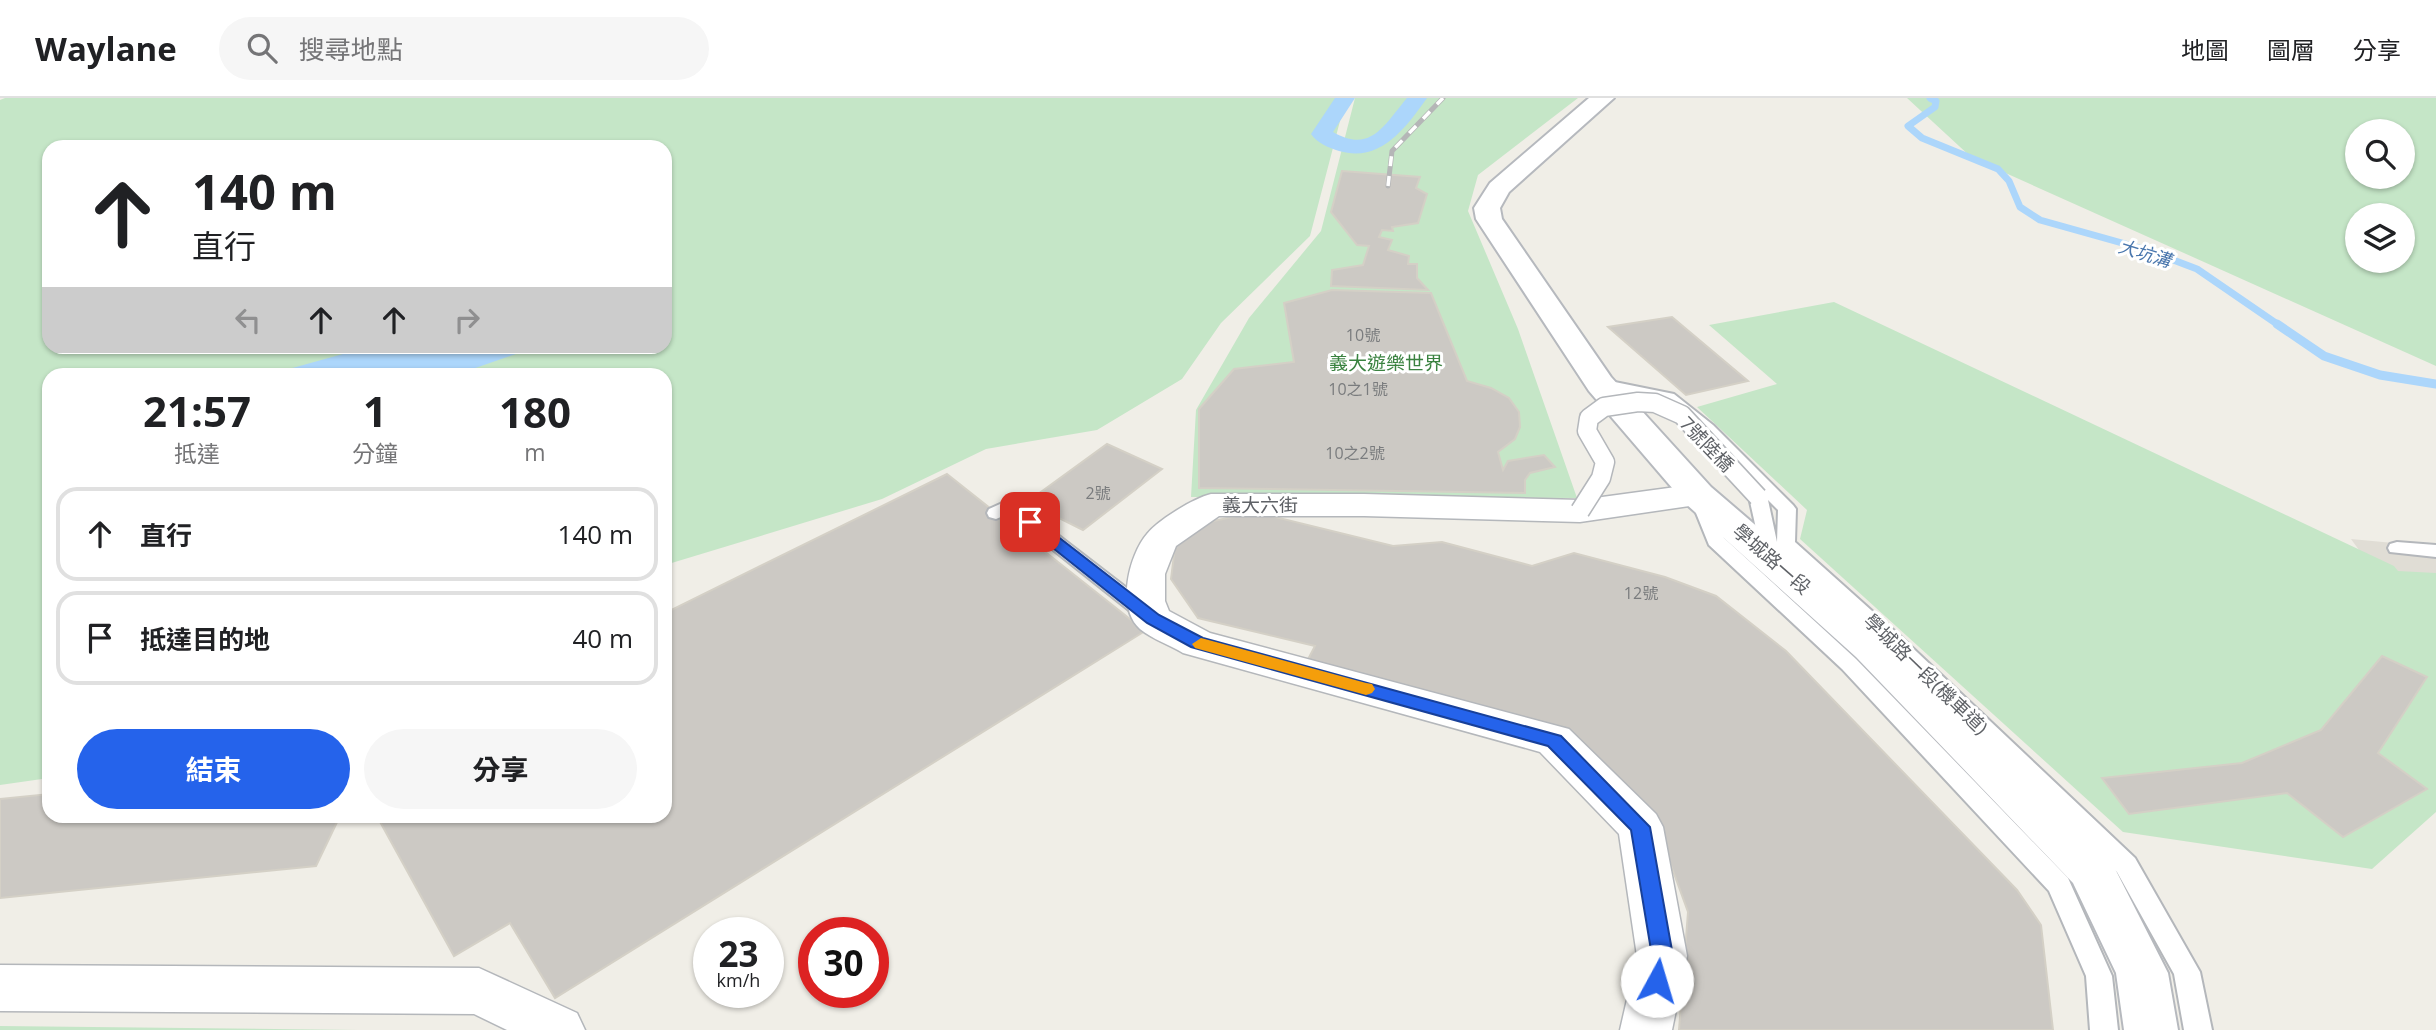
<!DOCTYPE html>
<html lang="zh-TW">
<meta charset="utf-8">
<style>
body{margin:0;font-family:"Open Sans","Noto Sans TC",sans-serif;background:#f6f6f6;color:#202124;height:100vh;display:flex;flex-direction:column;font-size:26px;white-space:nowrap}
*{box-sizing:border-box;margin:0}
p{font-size:23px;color:#757577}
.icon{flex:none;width:38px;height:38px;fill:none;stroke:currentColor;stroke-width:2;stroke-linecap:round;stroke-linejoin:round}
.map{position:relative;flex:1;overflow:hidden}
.details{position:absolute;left:42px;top:270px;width:630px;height:455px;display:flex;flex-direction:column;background:#fff;border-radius:21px;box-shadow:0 2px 5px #0004}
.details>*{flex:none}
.top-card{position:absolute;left:42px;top:42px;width:630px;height:214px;border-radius:21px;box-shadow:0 2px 5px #0004;background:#fff;color:#202124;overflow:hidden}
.fabs{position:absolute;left:2345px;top:21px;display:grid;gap:14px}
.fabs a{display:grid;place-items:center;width:70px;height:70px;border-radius:50%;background:#fff;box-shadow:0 2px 5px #0004;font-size:35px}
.speed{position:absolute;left:693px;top:819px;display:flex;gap:14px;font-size:35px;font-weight:700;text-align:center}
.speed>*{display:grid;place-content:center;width:91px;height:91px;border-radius:50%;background:#fff;box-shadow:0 2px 5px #0004;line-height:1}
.speed small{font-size:18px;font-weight:400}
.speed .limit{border:10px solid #d22;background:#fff;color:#111}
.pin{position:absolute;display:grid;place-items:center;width:60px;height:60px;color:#fff;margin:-30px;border-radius:14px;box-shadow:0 4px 10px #0006}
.me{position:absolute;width:77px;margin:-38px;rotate:6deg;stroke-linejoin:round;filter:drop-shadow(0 0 5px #0008)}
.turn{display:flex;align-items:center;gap:24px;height:147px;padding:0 35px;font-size:32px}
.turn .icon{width:91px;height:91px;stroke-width:2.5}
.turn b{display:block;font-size:49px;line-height:60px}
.lanes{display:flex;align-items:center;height:66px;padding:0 35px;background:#0003;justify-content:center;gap:35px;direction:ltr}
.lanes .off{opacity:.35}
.eta{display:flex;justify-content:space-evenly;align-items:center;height:119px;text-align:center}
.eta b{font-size:42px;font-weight:700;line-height:49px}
.action{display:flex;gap:14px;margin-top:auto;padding:14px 35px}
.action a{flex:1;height:80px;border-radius:42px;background:#2563eb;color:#fff;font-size:28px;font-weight:700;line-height:80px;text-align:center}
.action a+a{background:#f6f6f6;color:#202124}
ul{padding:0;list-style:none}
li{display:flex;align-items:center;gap:21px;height:94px;margin:0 14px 10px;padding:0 21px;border:4px solid #e0e0e0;border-radius:21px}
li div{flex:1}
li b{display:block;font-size:26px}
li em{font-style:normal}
header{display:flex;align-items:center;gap:42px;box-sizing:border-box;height:98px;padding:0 35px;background:#fff;border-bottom:2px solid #e0e0e0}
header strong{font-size:33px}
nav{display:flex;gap:38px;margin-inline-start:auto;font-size:24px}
.search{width:490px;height:63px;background:#f6f6f6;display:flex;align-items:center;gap:18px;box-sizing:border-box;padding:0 24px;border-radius:38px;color:#757577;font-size:26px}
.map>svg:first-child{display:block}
</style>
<header>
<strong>Waylane</strong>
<div class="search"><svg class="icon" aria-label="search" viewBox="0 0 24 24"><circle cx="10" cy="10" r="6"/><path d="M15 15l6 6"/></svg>搜尋地點</div>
<nav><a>地圖</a><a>圖層</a><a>分享</a></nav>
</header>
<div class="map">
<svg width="2436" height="932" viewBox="0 0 2436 932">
<rect width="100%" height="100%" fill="#f0eee7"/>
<path fill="#e0ddd5" d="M 2351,441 L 2436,449 L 2436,558 Z"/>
<path fill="#c5e6c7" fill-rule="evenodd" d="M 5,0 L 1346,0 L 1310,138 L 1221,225 L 1182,281 L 1097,332 L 986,351 L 882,401 L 665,467 L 665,276 L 49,276 L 49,680 L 0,687 L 0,2 ZM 49,49 L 665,49 L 665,248 L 49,248 Z
M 1355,0 L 1578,0 L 1478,77 L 1468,113 L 1518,231 L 1577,400 L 1191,399 L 1196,312 L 1249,220 L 1321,133 Z
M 1907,0 L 2436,0 L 2436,268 L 1972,60 ZM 2357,33 L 2403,33 L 2403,79 L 2357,79 ZM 2357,117 L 2403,117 L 2403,163 L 2357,163 Z
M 1834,204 L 2394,468 L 2398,473 L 2436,475 L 2436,714 L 2372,771 L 2123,734 L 1800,441 L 1807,412 L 1697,309 L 1777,286 L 1709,227 Z
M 0,928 L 358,932 L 0,932 Z"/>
<path fill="#acd6fb" d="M 368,249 L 368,248 L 536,249 L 458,276 L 271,276 Z"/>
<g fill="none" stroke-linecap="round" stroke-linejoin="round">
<path stroke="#acd6fb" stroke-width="7" d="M 1930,0 L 1936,3 L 1935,9 L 1908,28 L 1922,40 L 1998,71 L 2009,83 L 2020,109 L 2040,122 L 2147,152 L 2197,171 L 2280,228"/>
<path stroke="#acd6fb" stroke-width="9" d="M 2277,226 L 2324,258 L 2380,277 L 2436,286"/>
<path fill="#acd6fb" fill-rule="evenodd" d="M 1335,0 L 1355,0 L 1333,34 C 1371,56 1384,27 1407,0 L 1427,0 C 1405,31 1380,65 1339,53 C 1329,50 1317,45 1311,36 Z"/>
</g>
<path fill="#ccc9c4" stroke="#d4d0c6" stroke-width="2" d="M 1342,73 L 1420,79 L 1416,90 L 1427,96 L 1418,125 L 1392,129 L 1393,133 L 1382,132 L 1379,139 L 1392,142 L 1388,152 L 1409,158 L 1408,166 L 1417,166 L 1417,180 L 1428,192 L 1331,188 L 1332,172 L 1363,167 L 1369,148 L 1357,147 L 1331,114 Z
M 1332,192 L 1431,195 L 1467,283 L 1491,290 L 1509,300 L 1519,314 L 1520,329 L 1515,341 L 1498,354 L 1503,372 L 1508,363 L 1544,357 L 1555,369 L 1530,375 L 1525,382 L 1525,395 L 1199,390 L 1199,311 L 1234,271 L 1294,264 L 1284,205 Z
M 1672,219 L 1748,283 L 1686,297 L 1608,229 Z
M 1107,346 L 1162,371 L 1083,432 L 1027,404 Z
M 947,376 L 1145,533 L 555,900 L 510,825 L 454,858 L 379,722 L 388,718 L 665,718 L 665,515 Z
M 1255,414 L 1393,448 L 1442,444 L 1532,468 L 1574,455 L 1665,479 L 1716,498 L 1786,553 L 2017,792 L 2041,827 L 2053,932 L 1679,932 L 1688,814 L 1653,718 L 1586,658 L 1304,569 L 1315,548 L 1198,520 L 1171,481 L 1175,449 L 1209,424 Z
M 2382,558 L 2427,579 L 2378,655 L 2427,691 L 2343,739 L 2287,695 L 2129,716 L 2102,680 L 2242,665 L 2321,632 Z
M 49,696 L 49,718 L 340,718 L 316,768 L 0,800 L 0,701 Z"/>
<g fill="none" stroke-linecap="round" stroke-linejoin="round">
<g stroke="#b4b7bb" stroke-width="4">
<path id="lane" d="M 1600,281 L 1674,296 L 1713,327 L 1793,407 L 1796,411 L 1795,444 L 1900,538 L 2135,760 L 2200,874 L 2212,932 L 2184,932 L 2174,876 L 2117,774 L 1886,548 L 1777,447 L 1780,458 L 1777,462 L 1763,462 L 1749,399 L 1752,395 L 1760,394 L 1701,335 L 1663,303 L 1594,289 L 1592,286 ZM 1768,402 L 1778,412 L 1777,444 Z
M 1701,399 L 1710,405 L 1724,440 L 1856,561 L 2068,780 L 2112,878 L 2118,932 L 2090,932 L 2086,878 L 2049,793 L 1842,571 L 1709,447 L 1692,405 Z
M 1009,402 L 1015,404 L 1154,511 L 1157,516 L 1154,521 L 1140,521 L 1008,416 L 996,421 L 989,419 L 987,415 L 989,411 Z
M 2397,444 L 2436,447 L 2436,459 L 2390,454 L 2388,450 L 2390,446 Z"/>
</g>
<g stroke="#b4b7bb" stroke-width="3">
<path id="street" d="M 1698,386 L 1710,389 L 1715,397 L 1710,405 L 1580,424 L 1364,418 L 1219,418 L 1176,448 L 1165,476 L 1165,503 L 1169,513 L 1210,535 L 1569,631 L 1656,716 L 1663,729 L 1687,858 L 1672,932 L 1620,932 L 1637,858 L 1619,736 L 1540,654 L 1183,555 C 1170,547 1152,541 1140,531 C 1116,510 1129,457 1147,436 C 1158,422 1194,400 1211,396 L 1364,396 L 1580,402 Z
M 0,867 L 479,870 L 577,915 L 585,932 L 507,932 L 474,916 L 0,913 Z"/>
</g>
<g stroke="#b6b9be" stroke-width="4">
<path id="secondary" d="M 1589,0 L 1614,0 L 1509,94 L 1500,110 L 1502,121 L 1611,279 L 1711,389 L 1886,539 L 2108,757 L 2168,875 L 2178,932 L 2124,932 L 2116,875 L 2073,785 L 1856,559 L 1685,405 L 1589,293 L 1476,121 L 1474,110 L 1490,85 Z"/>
</g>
<use href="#lane" fill="#fff" fill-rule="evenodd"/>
<use href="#street" fill="#fff" fill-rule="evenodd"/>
<use href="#secondary" fill="#fff" fill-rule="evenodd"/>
<g stroke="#b5b6b7" stroke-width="5">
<path id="rail" d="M 1388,88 L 1392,53 L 1443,0"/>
</g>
<use href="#rail" stroke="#fff" stroke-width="3.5" stroke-dasharray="10" stroke-linecap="butt"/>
<g stroke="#b4b7bb" stroke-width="21" stroke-linecap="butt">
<path id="lane-bridge" d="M 1580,413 L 1601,380 L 1605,364 L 1587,333 L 1589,320 L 1604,309 L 1638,304 L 1655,305 L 1682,317 L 1758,399"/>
</g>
<use href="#lane-bridge" stroke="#fff" stroke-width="18"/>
</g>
<path fill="#2563eb" stroke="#184099" stroke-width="2" d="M 1030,419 L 1035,421 L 1159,517 L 1203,540 L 1561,638 L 1650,729 L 1673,858 L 1665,889 L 1657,892 L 1649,889 L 1646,883 L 1652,858 L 1631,732 L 1548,648 L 1191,549 L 1147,525 L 1024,427 L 1022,424 L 1024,421 Z"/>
<path fill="#f59e0b" d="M 1201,540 L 1366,585 L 1372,586 L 1375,591 L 1372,595 L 1366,597 L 1195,550 L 1192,546 Z"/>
<g text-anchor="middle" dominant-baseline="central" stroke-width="6" stroke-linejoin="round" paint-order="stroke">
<g font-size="16" fill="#7a7c7e">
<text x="1363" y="237">10號</text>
<text x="1358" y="291">10之1號</text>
<text x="1355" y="355">10之2號</text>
<text x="1098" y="395">2號</text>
<text x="1641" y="495">12號</text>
</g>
<g font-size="18" font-style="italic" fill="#4976ad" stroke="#fff">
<text transform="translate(2145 155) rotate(17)">大坑溝</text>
</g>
<g font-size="19" fill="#3a8240" stroke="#fff">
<text x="1386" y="265">義大遊樂世界</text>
</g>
<g font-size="19" fill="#5f6267" stroke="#fff">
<text transform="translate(1707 346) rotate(46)">7號陸橋</text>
<text x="1260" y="407">義大六街</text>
<text transform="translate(1772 461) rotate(41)">學城路一段</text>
<text transform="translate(1926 576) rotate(44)">學城路一段(機車道)</text>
</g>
</g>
</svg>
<div class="fabs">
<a><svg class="icon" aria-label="search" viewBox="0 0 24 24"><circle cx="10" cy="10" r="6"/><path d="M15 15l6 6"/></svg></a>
<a><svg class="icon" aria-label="layers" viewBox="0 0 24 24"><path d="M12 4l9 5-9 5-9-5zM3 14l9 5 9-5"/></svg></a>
</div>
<div class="speed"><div>23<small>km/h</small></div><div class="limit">30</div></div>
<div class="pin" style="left:1030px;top:424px;background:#d93025"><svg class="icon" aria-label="arrive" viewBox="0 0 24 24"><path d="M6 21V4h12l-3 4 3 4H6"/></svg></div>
<svg class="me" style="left:1657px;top:883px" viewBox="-20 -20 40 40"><circle r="19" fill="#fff"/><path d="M0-13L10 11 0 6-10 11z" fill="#2563eb"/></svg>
<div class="top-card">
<div class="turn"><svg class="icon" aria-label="ahead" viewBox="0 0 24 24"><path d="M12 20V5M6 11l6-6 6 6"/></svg><div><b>140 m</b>直行</div></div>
<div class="lanes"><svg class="icon off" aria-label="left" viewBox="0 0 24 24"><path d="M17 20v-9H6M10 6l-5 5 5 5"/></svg><svg class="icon" aria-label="ahead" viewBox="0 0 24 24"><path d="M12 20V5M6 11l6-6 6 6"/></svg><svg class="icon" aria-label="ahead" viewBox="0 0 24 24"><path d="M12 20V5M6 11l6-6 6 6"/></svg><svg class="icon off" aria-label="right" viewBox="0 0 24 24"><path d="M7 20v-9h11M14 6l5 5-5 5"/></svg></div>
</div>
<section class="details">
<div class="eta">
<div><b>21:57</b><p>抵達</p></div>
<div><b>1</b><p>分鐘</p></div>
<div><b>180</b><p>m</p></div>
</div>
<ul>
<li><svg class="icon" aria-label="ahead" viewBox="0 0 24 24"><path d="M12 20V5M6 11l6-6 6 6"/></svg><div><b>直行</b></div><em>140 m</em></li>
<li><svg class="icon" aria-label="arrive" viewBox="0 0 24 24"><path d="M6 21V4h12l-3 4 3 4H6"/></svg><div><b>抵達目的地</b></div><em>40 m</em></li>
</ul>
<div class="action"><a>結束</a><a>分享</a></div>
</section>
</div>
